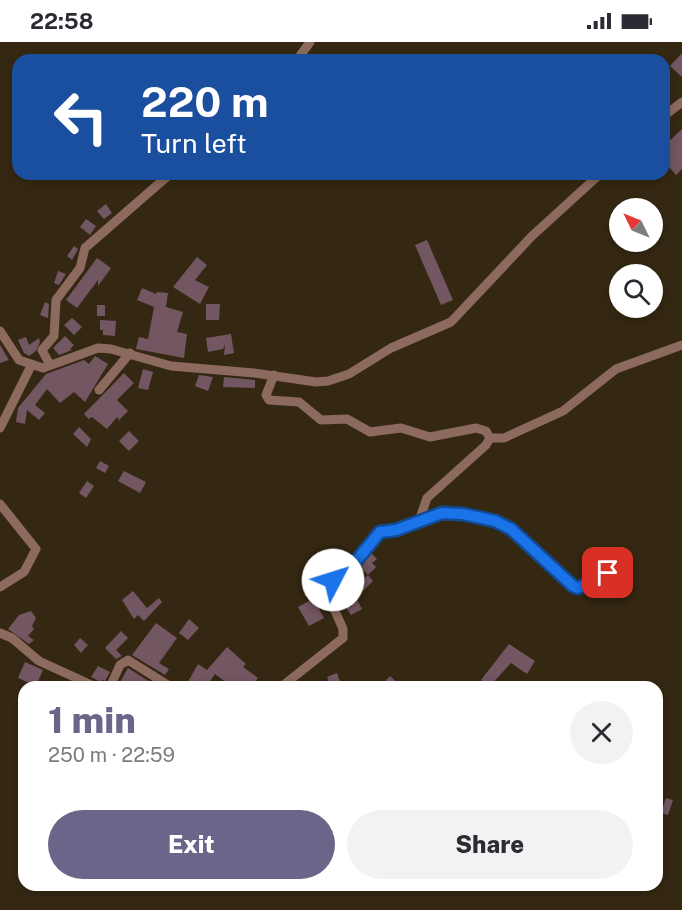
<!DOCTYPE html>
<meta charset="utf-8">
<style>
body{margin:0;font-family:"Public Sans",sans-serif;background:#f2f2f3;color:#2b2b33;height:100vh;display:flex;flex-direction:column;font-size:22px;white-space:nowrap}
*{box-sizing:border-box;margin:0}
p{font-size:20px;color:#7c7c81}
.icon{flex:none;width:33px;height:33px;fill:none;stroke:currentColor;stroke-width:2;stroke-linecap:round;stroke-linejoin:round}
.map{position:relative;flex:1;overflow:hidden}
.drawer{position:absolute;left:18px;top:639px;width:645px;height:210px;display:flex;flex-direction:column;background:#fff;border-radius:18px;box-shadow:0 3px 9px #0003}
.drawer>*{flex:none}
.banner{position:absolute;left:12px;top:12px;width:658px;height:126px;border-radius:18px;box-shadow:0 3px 9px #0003;background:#1a4fa0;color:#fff;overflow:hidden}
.needle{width:39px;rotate:313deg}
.buttons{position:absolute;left:609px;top:156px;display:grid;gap:12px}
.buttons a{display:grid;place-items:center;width:54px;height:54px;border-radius:50%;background:#fff;box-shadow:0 3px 9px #0003;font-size:30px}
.pin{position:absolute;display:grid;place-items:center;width:51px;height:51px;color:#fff;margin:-26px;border-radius:12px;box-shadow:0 3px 9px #0006}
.me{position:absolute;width:66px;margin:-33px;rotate:50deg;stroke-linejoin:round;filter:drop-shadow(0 0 4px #0008)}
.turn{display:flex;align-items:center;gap:21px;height:126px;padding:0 30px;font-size:27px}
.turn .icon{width:78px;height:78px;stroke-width:2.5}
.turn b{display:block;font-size:42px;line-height:51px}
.round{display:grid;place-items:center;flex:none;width:63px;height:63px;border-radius:32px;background:#f2f2f3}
.summary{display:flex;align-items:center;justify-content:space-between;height:102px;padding:0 30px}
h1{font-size:36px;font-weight:800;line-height:45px;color:#6d648a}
.action{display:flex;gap:12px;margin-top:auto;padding:12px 30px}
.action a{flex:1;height:69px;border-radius:36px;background:#6d648a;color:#fff;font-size:24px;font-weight:800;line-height:69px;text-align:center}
.action a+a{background:#f2f2f3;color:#2b2b33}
.status{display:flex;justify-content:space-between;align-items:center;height:42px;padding:0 30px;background:#fff;direction:ltr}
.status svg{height:16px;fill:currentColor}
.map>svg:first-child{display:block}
</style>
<div class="status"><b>22:58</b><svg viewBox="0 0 49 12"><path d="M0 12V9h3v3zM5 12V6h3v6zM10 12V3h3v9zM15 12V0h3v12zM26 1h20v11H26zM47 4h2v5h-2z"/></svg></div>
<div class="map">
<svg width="682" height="868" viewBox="0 0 682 868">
<rect width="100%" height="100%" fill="#352812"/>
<path fill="#725661" d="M 682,11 L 682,35 L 670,24 Z
M 682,87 L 682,127 L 676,133 L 664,119 L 664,104 Z
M 106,162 L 112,171 L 104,177 L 97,169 Z
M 86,177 L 96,184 L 90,193 L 80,185 Z
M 427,198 L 453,258 L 441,263 L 415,203 Z
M 74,204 L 78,207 L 72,218 L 67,214 Z
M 197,215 L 207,223 L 195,238 L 209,245 L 200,262 L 173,245 Z
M 97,216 L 111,226 L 98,244 L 98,238 L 77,266 L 66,258 Z
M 58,229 L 66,232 L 59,243 L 54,241 Z
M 142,246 L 156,252 L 157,250 L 168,251 L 166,265 L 183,270 L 177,290 L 187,292 L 184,316 L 136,307 L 139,295 L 148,297 L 154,265 L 137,258 Z
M 45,260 L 49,262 L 48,276 L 40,273 Z
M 206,262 L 220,262 L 219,278 L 206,278 Z
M 97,263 L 105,263 L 105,274 L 97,274 Z
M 72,276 L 82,285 L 74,293 L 64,283 Z
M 100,278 L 116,279 L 115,294 L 103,293 L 103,288 L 100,288 Z
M 231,292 L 234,311 L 224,313 L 225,302 L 223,307 L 208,310 L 206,296 Z
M 65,294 L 74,303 L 70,307 L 72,308 L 59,313 L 53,306 Z
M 26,295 L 29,303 L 39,296 L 40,300 L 36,309 L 29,314 L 24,311 L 18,298 Z
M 0,303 L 9,318 L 0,321 Z
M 95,314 L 108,322 L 85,360 L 74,350 L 60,361 L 47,347 L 35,363 L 45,371 L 39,378 L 27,368 L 25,382 L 16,380 L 18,366 L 46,332 L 84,318 L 89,322 Z
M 143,327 L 153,330 L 148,348 L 138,346 Z
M 124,331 L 134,341 L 117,358 L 128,369 L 119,378 L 117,375 L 107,387 L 92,375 L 89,377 L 84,372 Z
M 199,333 L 213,335 L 208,349 L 195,344 Z
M 224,335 L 255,338 L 255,346 L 223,345 Z
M 79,385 L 91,397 L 87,405 L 73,392 Z
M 129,389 L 139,399 L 129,409 L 119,399 Z
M 100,419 L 109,424 L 105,431 L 96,426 Z
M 124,429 L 146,440 L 140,451 L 118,439 Z
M 87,439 L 94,444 L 86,456 L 79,451 Z
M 371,511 L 377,517 L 372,521 L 376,525 L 368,533 L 360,525 Z
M 368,533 L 373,539 L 356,556 L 362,567 L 351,573 L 335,549 L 348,542 L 352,548 Z
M 133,549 L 147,566 L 159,556 L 162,560 L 144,579 L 138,573 L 134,577 L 122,558 Z
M 313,557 L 324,576 L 309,584 L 298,565 Z
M 31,569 L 36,576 L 32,584 L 34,587 L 28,594 L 34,598 L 29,602 L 8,587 L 19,573 Z
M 189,577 L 199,586 L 188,598 L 179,591 Z
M 156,581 L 177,596 L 159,621 L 169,627 L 165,633 L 132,613 Z
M 121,589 L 128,596 L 116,608 L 122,614 L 116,617 L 105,606 Z
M 80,596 L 88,603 L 81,611 L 74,603 Z
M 509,602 L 535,619 L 527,632 L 511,621 L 489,645 L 481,638 Z
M 227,605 L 246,622 L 243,625 L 258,636 L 252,645 L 232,645 L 215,632 L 206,645 L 185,645 L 198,622 L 207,628 Z
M 25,620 L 43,628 L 36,644 L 18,636 Z
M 98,624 L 110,630 L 105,639 L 102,638 L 101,640 L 91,635 Z
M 128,626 L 158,645 L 118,644 Z
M 337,631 L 342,645 L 331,645 L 327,635 Z
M 390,634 L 402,645 L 380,645 Z
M 666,756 L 673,758 L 668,773 L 661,771 Z"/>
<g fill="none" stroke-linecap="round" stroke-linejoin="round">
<path stroke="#8d6a5e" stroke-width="9" d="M 297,18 L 310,0
M 664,74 L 682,60
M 0,289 L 19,318 L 43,326 L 98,306 L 111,307 L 171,324 L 254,331 L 316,340 L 328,339 L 349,332 L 391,306 L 451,280 L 532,194 L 600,132
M 50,323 L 42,308 L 54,294 L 56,258 L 80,226 L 85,206 L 170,132
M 274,333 L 266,353 L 269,358 L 299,360 L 321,378 L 347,377 L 370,390 L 401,386 L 430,395 L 476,386 L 486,389 L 490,396 L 486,403 L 427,456 L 419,479 L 378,491 L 357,518 L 330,541 L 328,553 L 343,587 L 343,596 L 281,645
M 99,348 L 130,311
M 0,386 L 31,324
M 490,396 L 504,396 L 563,369 L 616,327 L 682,303
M 0,462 L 36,507 L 24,530 L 0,545
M 422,477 C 494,458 521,497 569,542 L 578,546 L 608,531
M 0,591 L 12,596 L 39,619 L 96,645
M 110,645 L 120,623 L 128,618 L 171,645"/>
</g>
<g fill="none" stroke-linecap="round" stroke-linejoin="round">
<g stroke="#114b97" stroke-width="15">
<path id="route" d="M 333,538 L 357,518 L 380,490 L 396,488 L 442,471 L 463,472 L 495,479 L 511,487 L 573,544 L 578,546 L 608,531"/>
</g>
<use href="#route" stroke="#1a73e8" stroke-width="10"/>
</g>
</svg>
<div class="buttons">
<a><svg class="needle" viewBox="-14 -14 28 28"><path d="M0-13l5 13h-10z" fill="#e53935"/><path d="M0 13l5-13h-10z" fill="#7c7c81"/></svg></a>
<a><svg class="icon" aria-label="search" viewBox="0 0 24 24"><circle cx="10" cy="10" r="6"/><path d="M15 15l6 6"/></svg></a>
</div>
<div class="pin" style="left:608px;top:531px;background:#d93025"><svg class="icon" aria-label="arrive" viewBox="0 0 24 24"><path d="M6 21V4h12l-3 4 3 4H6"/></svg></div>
<svg class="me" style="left:333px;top:538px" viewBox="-20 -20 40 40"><circle r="19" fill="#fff"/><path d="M0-13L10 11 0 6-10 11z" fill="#1a73e8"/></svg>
<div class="banner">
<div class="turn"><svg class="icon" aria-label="left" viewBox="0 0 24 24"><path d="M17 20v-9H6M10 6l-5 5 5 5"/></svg><div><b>220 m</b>Turn left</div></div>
</div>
<section class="drawer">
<div class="summary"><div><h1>1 min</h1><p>250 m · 22:59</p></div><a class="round"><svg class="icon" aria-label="close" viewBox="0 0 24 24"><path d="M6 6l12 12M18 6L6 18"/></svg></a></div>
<div class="action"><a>Exit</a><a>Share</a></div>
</section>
</div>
